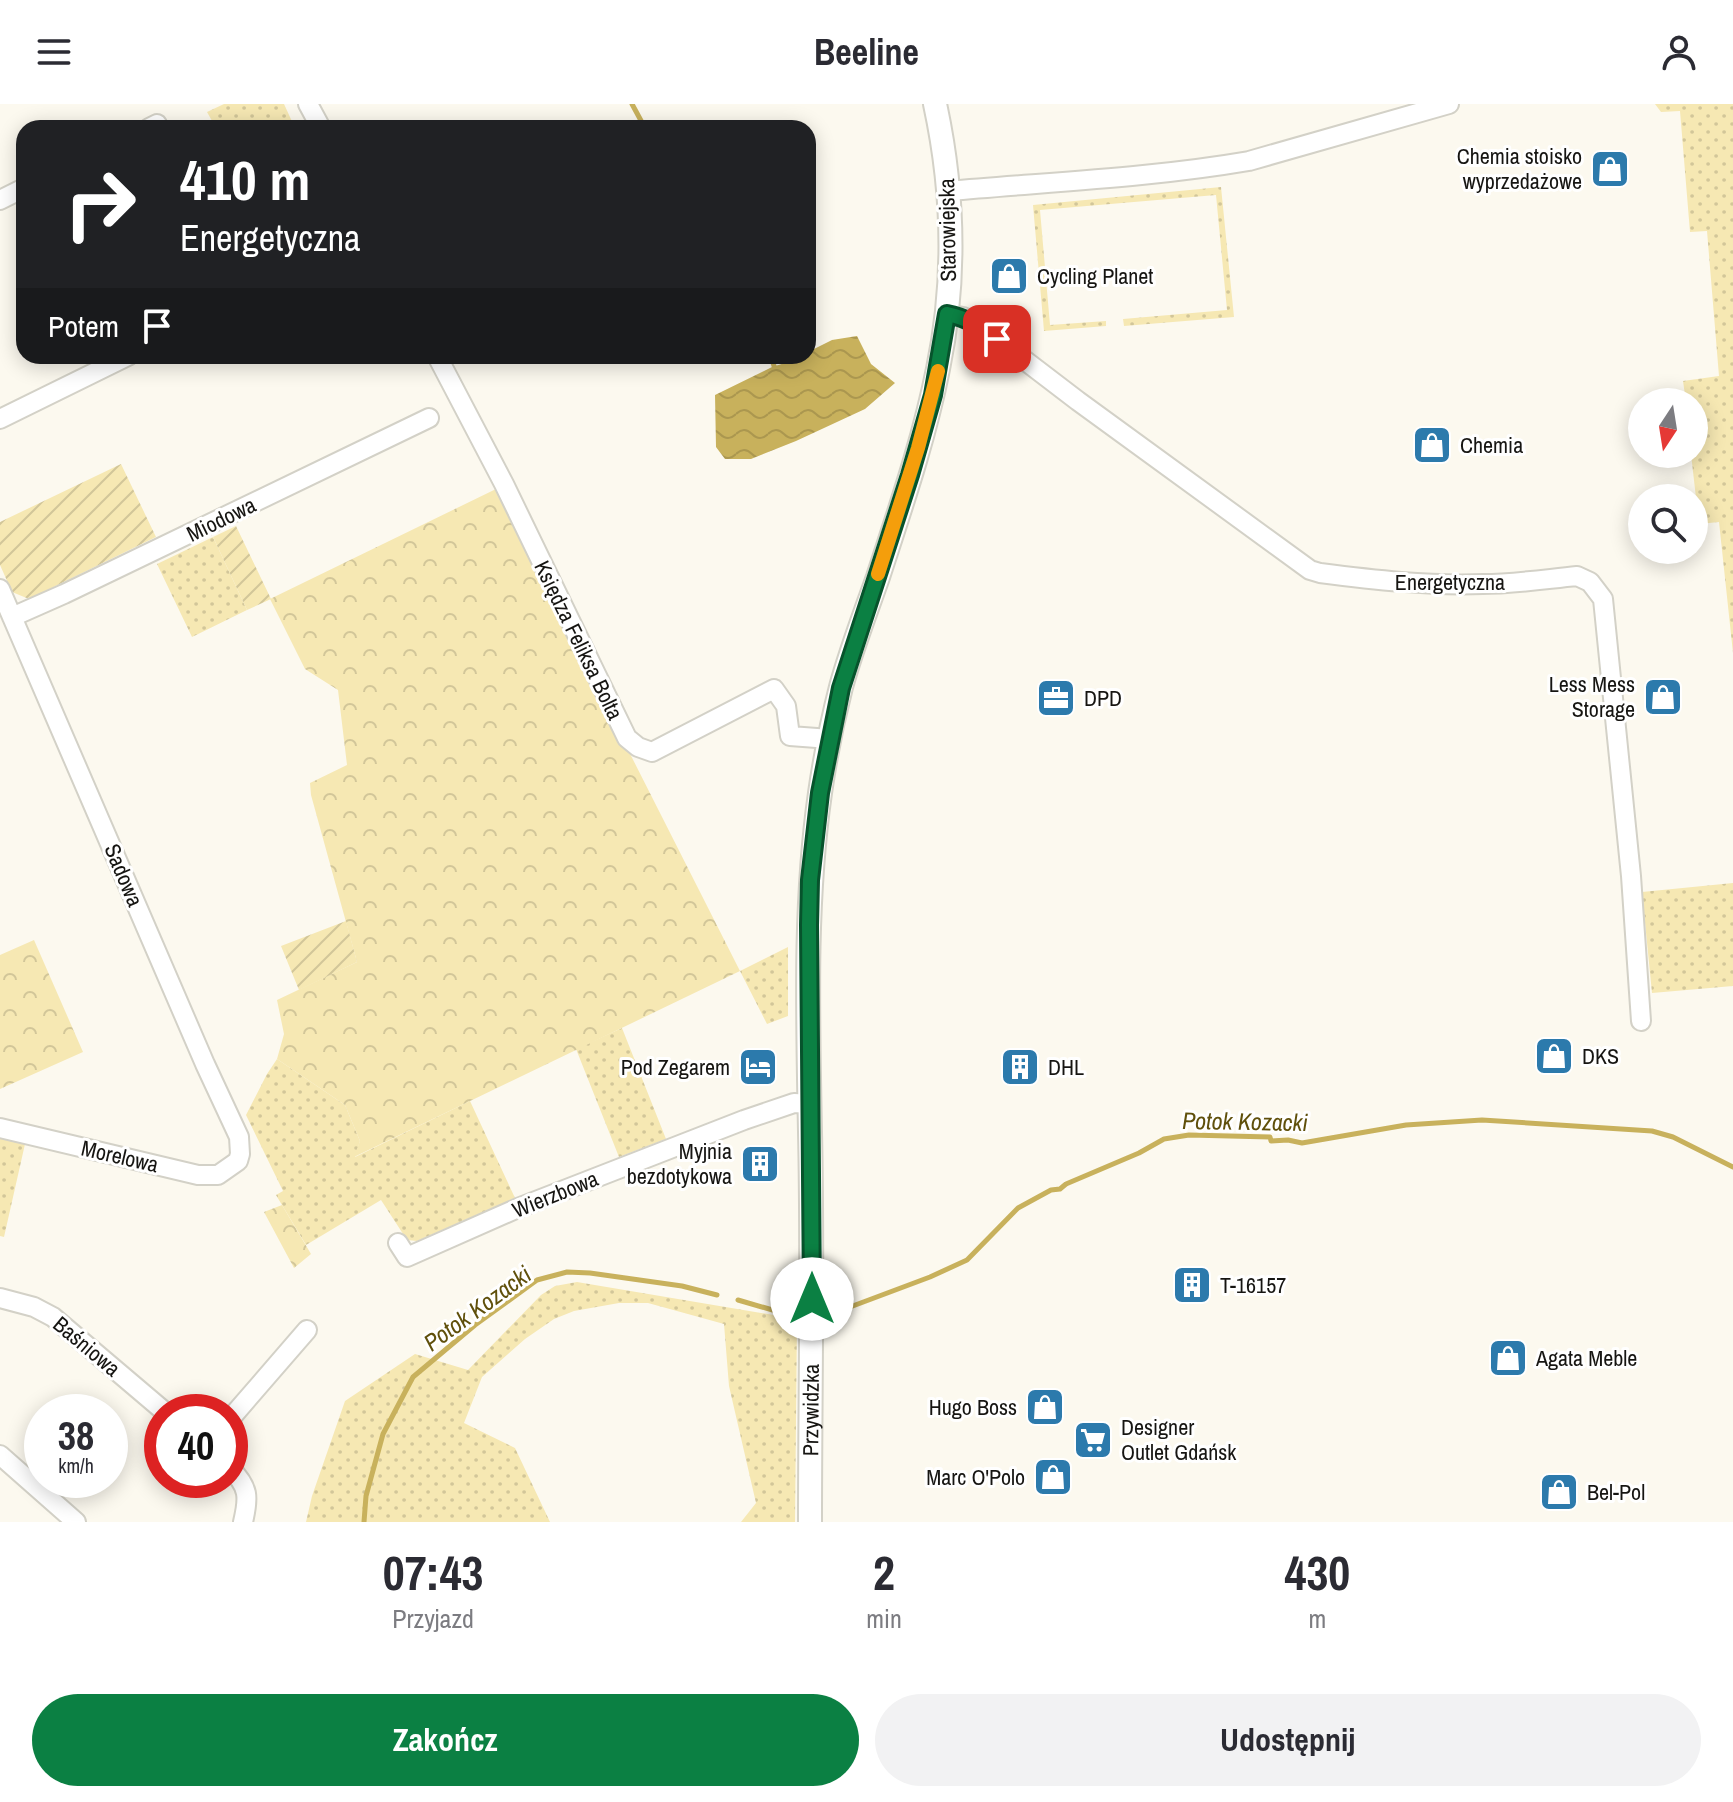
<!DOCTYPE html>
<html lang="pl">
<meta charset="utf-8">
<style>
body{margin:0;font-family:"Archivo Narrow",sans-serif;background:#f2f2f3;color:#2b2b33;height:100vh;display:flex;flex-direction:column;font-size:30px;white-space:nowrap}
*{box-sizing:border-box;margin:0}
p{font-size:26px;color:#7c7c81}
.icon{flex:none;width:44px;height:44px;fill:none;stroke:currentColor;stroke-width:2;stroke-linecap:round;stroke-linejoin:round}
.map{position:relative;height:1418px;overflow:hidden}
.sheet{display:flex;flex-direction:column;background:#fff;flex:1}
.sheet>*{flex:none}
.hud{position:absolute;left:16px;top:16px;width:800px;height:244px;border-radius:24px;box-shadow:0 4px 20px #0003;background:#202124;color:#fff;overflow:hidden}
.needle{width:52px;rotate:192deg}
.buttons{position:absolute;left:1628px;top:284px;display:grid;gap:16px}
.buttons a{display:grid;place-items:center;width:80px;height:80px;border-radius:50%;background:#fff;box-shadow:0 4px 20px #0003;font-size:40px}
.speed{position:absolute;left:24px;top:1290px;display:flex;gap:16px;font-size:40px;font-weight:700;text-align:center}
.speed>*{display:grid;place-content:center;width:104px;height:104px;border-radius:50%;background:#fff;box-shadow:0 4px 20px #0003;line-height:1}
.speed small{font-size:20px;font-weight:400}
.speed .limit{border:12px solid #d22;background:#fff;color:#111}
.pin{position:absolute;display:grid;place-items:center;width:68px;height:68px;color:#fff;margin:-34px;border-radius:16px;box-shadow:0 4px 12px #0006}
.me{position:absolute;width:88px;margin:-44px;rotate:0deg;stroke-linejoin:round;filter:drop-shadow(0 0 6px #0008)}
.turn{display:flex;align-items:center;gap:28px;height:168px;padding:0 32px;font-size:36px}
.turn .icon{width:104px;height:104px;stroke-width:2.5}
.turn b{display:block;font-size:56px;line-height:68px}
.then{display:flex;align-items:center;height:76px;padding:0 32px;background:#0003;gap:16px;font-size:30px}
.eta{display:flex;justify-content:space-evenly;align-items:center;height:136px;text-align:center}
.eta b{font-size:48px;font-weight:800;line-height:56px}
.cta{display:flex;gap:16px;margin-top:auto;padding:16px 32px}
.cta a{flex:1;height:92px;border-radius:48px;background:#0b8043;color:#fff;font-size:32px;font-weight:800;line-height:92px;text-align:center}
.cta a+a{background:#f2f2f3;color:#2b2b33}
header{display:flex;justify-content:space-between;align-items:center;height:104px;padding:0 32px;background:#fff;font-size:36px;font-weight:800}
.map>svg:first-child{display:block}
</style>
<header><svg class="icon" aria-label="menu" viewBox="0 0 24 24"><path d="M4 6h16M4 12h16M4 18h16"/></svg>Beeline<svg class="icon" aria-label="person" viewBox="0 0 24 24"><circle cx="12" cy="8" r="4"/><path d="M4 21q1-7 8-7t8 7"/></svg></header>
<div class="map">
<svg width="1733" height="1418" viewBox="0 0 1733 1418">
<defs>
<pattern id="grass-dots" width="8" height="8" patternUnits="userSpaceOnUse" patternTransform="scale(2)"><rect width="8" height="8" fill="#f6e8b3"/><path d="M2 2h.1M6 6h.1" fill="none" stroke="#d2c699" stroke-width="1.8" stroke-linecap="round"/></pattern>
<pattern id="forest-crowns" width="20" height="18" patternUnits="userSpaceOnUse" patternTransform="scale(2)"><rect width="20" height="18" fill="#f6e8b3"/><path d="M2 6a3 3 0 1 1 6 0M12 15a3 3 0 1 1 6 0" fill="none" stroke="#d2c699"/></pattern>
<pattern id="garden-furrows" width="10" height="10" patternUnits="userSpaceOnUse" patternTransform="scale(2)"><rect width="10" height="10" fill="#f6e8b3"/><path d="M-1 1l2-2M0 10L10 0M9 11l2-2" fill="none" stroke="#d2c699"/></pattern>
<pattern id="water-waves" width="16" height="10" patternUnits="userSpaceOnUse" patternTransform="scale(2)"><rect width="16" height="10" fill="#c8b15c"/><path d="M0 5q4-4 8 0t8 0" fill="none" stroke="#ab974f"/></pattern>
</defs>
<rect width="100%" height="100%" fill="#fcf9ef"/>
<path fill="url(#grass-dots)" d="M 224,0 L 284,0 L 295,24 L 216,24 L 207,8 Z
M 1655,0 L 1733,0 L 1733,549 L 1719,418 L 1699,420 L 1691,350 L 1694,350 L 1694,298 L 1686,298 L 1683,277 L 1719,272 L 1707,127 L 1690,128 L 1680,7 L 1661,8 Z
M 1221,83 L 1234,213 L 1124,222 L 1123,215 L 1227,206 L 1216,91 L 1040,106 L 1050,221 L 1106,217 L 1106,222 L 1044,227 L 1033,101 Z
M 213,433 L 247,506 L 192,533 L 157,460 Z
M 1733,779 L 1733,882 L 1652,889 L 1642,788 Z
M 788,843 L 788,912 L 767,920 L 740,867 Z
M 622,924 L 666,1035 L 619,1053 L 576,945 Z
M 277,955 L 345,1001 L 360,1037 L 355,1053 L 470,997 L 515,1094 L 417,1137 L 407,1136 L 381,1096 L 306,1141 L 276,1091 L 283,1087 L 246,1011 L 267,970 Z
M 0,1034 L 25,1040 L 4,1133 L 0,1132 Z
M 577,1178 L 797,1215 L 795,1418 L 741,1418 L 756,1399 L 729,1282 L 724,1220 L 648,1199 L 619,1199 L 574,1207 L 554,1215 L 525,1235 L 482,1273 L 464,1319 L 515,1344 L 550,1418 L 306,1418 L 312,1392 L 345,1297 L 415,1250 L 468,1266 L 541,1191 L 555,1182 Z"/>
<path fill="url(#forest-crowns)" d="M 496,385 L 740,867 L 354,1053 L 360,1037 L 345,1001 L 277,955 L 284,930 L 277,896 L 357,858 L 311,691 L 310,679 L 347,661 L 338,586 L 305,565 L 270,495 Z
M 34,836 L 83,948 L 0,985 L 0,851 Z
M 282,1101 L 311,1150 L 294,1164 L 264,1108 Z"/>
<path fill="url(#garden-furrows)" d="M 121,360 L 156,433 L 29,495 L 12,488 L 0,461 L 0,418 Z
M 236,422 L 271,495 L 247,506 L 213,433 Z
M 346,817 L 357,858 L 299,886 L 281,842 Z"/>
<path fill="url(#water-waves)" d="M 857,232 L 871,260 L 895,279 L 865,305 L 796,337 L 751,355 L 725,355 L 716,343 L 715,291 L 774,262 C 787,260 796,252 808,252 L 808,248 L 832,236 Z"/>
<g fill="none" stroke-linecap="round" stroke-linejoin="round">
<path stroke="#c8b15c" stroke-width="5" d="M 632,0 L 645,24
M 771,252 L 774,262
M 738,1196 L 776,1207
M 842,1206 L 930,1173 L 967,1156 L 1018,1104 L 1051,1086 L 1060,1085 L 1066,1080 L 1139,1049 L 1164,1035 L 1189,1031 L 1270,1033 L 1271,1037 L 1288,1036 L 1302,1039 L 1406,1021 L 1482,1016 L 1652,1027 L 1673,1033 L 1733,1063
M 364,1418 L 366,1392 L 383,1330 L 413,1273 L 475,1221 L 537,1176 L 567,1168 L 590,1169 L 682,1182 L 717,1191"/>
<g stroke="#d3d1c7" stroke-width="22">
<path id="minor" d="M 308,0 L 321,24
M 149,24 L 157,20
M 949,87 C 1049,78 1150,74 1249,57 L 1449,0
M 0,96 L 24,84
M 947,210 L 963,213 L 976,219 L 1078,297 L 1310,466 L 1320,469 C 1374,476 1428,482 1483,480 C 1514,480 1546,475 1577,472 L 1590,478 L 1603,495 L 1631,772 L 1641,917
M 437,252 L 504,380 L 627,634 L 638,643 L 652,648 L 774,585 L 786,602 L 790,632 L 830,635
M 0,315 L 128,252
M 0,485 L 205,960 L 239,1033 L 240,1050 L 238,1057 L 218,1071 L 198,1071 L 0,1024
M 12,513 L 64,490 L 429,314
M 398,1139 L 407,1153 L 518,1104 L 744,1016 L 794,999 L 810,1000
M 0,1194 L 34,1203 L 53,1213 L 165,1308
M 230,1315 L 307,1226
M 0,1351 L 76,1418
M 230,1364 C 249,1383 249,1393 243,1418"/>
</g>
<g stroke="#d3d1c7" stroke-width="26">
<g id="tertiary">
<path id="s1" d="M 810,1418 C 810,1288 813,1158 810,1028 C 808,915 804,801 820,689 C 825,654 832,618 841,583 C 851,546 865,510 878,473 C 900,405 924,336 938,265 C 956,177 954,88 935,0"/>
</g>
</g>
<use href="#minor" stroke="#fff" stroke-width="18"/>
<use href="#tertiary" stroke="#fff" stroke-width="22"/>
</g>
<g fill="none" stroke-linecap="round" stroke-linejoin="round">
<g stroke="#07532c" stroke-width="20">
<path id="route" d="M 812,1195 L 809,821 L 810,776 L 820,689 L 841,584 L 910,371 L 933,291 L 947,210 C 967,214 980,222 997,235"/>
</g>
<use href="#route" stroke="#0b8043" stroke-width="14"/>
<path stroke="#f59e0b" stroke-width="14" d="M 878,470 L 918,344 L 938,267"/>
</g>
<defs>
<g id="shop-square" transform="scale(2)"><rect x="-9" y="-9" width="18" height="18" rx="4" fill="#2c7aac" stroke="#fff"/><path d="M-5-2.5h2.3a2.7 3.5 0 0 1 5.4 0H5L5.5 6h-11ZM-1.5-2.5h3a1.5 2.3 0 0 0-3 0Z" fill="#fff"/></g>
<g id="office-square" transform="scale(2)"><rect x="-9" y="-9" width="18" height="18" rx="4" fill="#2c7aac" stroke="#fff"/><path d="M-6-3h4V-5.5h4V-3h4V5H-6ZM-1-4.5V-3h2v-1.5ZM-6 0V1H6V0Z" fill="#fff"/></g>
<g id="hotel-square" transform="scale(2)"><rect x="-9" y="-9" width="18" height="18" rx="4" fill="#2c7aac" stroke="#fff"/><path d="M-6-4.5h1.5V1H6V5H4.5V3h-9V5H-6ZM-4 0a1.8 1.8 0 1 1 3.6 0ZM.5 0V-2.5h3Q6-2.5 6 0Z" fill="#fff"/></g>
<g id="building-square" transform="scale(2)"><rect x="-9" y="-9" width="18" height="18" rx="4" fill="#2c7aac" stroke="#fff"/><path d="M-4-6H4V6H1V3H-1V6H-4ZM-2.5-4.3h1.7v1.8h-1.7ZM.8-4.3h1.7v1.8H.8ZM-2.5-1h1.7V.8h-1.7ZM.8-1h1.7V.8H.8Z" fill="#fff"/></g>
<g id="supermarket-square" transform="scale(2)"><rect x="-9" y="-9" width="18" height="18" rx="4" fill="#2c7aac" stroke="#fff"/><path d="M-6-5.5h2.5l.6 2H6L4.5 2H-2.5L-4.4-4H-6ZM-1.5 3.2a1.3 1.3 0 1 0 .1 0ZM3 3.2a1.3 1.3 0 1 0 .1 0Z" fill="#fff"/></g>
</defs>
<g fill-rule="evenodd">
<use href="#shop-square" x="1610" y="65"/>
<use href="#shop-square" x="1009" y="172"/>
<use href="#shop-square" x="1432" y="341"/>
<use href="#shop-square" x="1663" y="593"/>
<use href="#office-square" x="1056" y="594"/>
<use href="#shop-square" x="1554" y="952"/>
<use href="#hotel-square" x="758" y="963"/>
<use href="#building-square" x="1020" y="963"/>
<use href="#building-square" x="760" y="1060"/>
<use href="#building-square" x="1192" y="1181"/>
<use href="#shop-square" x="1508" y="1254"/>
<use href="#shop-square" x="1045" y="1303"/>
<use href="#supermarket-square" x="1093" y="1336"/>
<use href="#shop-square" x="1053" y="1373"/>
<use href="#shop-square" x="1559" y="1388"/>
</g>
<g text-anchor="middle" dominant-baseline="central" stroke-width="6" stroke-linejoin="round" paint-order="stroke">
<g font-size="22" fill="#161512" stroke="#fff" text-anchor="start">
<text x="1582" y="52" text-anchor="end">Chemia stoisko<tspan x="1582" dy="25">wyprzedażowe</tspan></text>
<text x="1037" y="172">Cycling Planet</text>
<text x="1460" y="341">Chemia</text>
<text x="1635" y="580" text-anchor="end">Less Mess<tspan x="1635" dy="25">Storage</tspan></text>
<text x="1084" y="594">DPD</text>
<text x="1582" y="952">DKS</text>
<text x="730" y="963" text-anchor="end">Pod Zegarem</text>
<text x="1048" y="963">DHL</text>
<text x="732" y="1047" text-anchor="end">Myjnia<tspan x="732" dy="25">bezdotykowa</tspan></text>
<text x="1220" y="1181">T-16157</text>
<text x="1536" y="1254">Agata Meble</text>
<text x="1017" y="1303" text-anchor="end">Hugo Boss</text>
<text x="1121" y="1323">Designer<tspan x="1121" dy="25">Outlet Gdańsk</tspan></text>
<text x="1025" y="1373" text-anchor="end">Marc O'Polo</text>
<text x="1587" y="1388">Bel-Pol</text>
</g>
<g font-size="22" fill="#161512" stroke="#fff">
<text transform="translate(947 126) rotate(-91)">Starowiejska</text>
<text transform="translate(221 415) rotate(-26)">Miodowa</text>
<text x="1450" y="478">Energetyczna</text>
<text transform="translate(579 536) rotate(64)">Księdza Feliksa Bolta</text>
<text transform="translate(124 771) rotate(67)">Sadowa</text>
<text transform="translate(120 1052) rotate(13)">Morelowa</text>
<text transform="translate(555 1090) rotate(-22)">Wierzbowa</text>
<text transform="translate(87 1242) rotate(40)">Baśniowa</text>
<text stroke="none"><textPath href="#s1" startOffset="112">Przywidzka</textPath></text>
</g>
<g font-size="24" font-style="italic" fill="#60500c" stroke="#fff">
<text transform="translate(1245 1017) rotate(1)">Potok Kozacki</text>
<text transform="translate(477 1204) rotate(-36)">Potok Kozacki</text>
</g>
</g>
</svg>
<div class="buttons">
<a><svg class="needle" viewBox="-14 -14 28 28"><path d="M0-13l5 13h-10z" fill="#e53935"/><path d="M0 13l5-13h-10z" fill="#7c7c81"/></svg></a>
<a><svg class="icon" aria-label="search" viewBox="0 0 24 24"><circle cx="10" cy="10" r="6"/><path d="M15 15l6 6"/></svg></a>
</div>
<div class="speed"><div>38<small>km/h</small></div><div class="limit">40</div></div>
<div class="pin" style="left:997px;top:235px;background:#d93025"><svg class="icon" aria-label="arrive" viewBox="0 0 24 24"><path d="M6 21V4h12l-3 4 3 4H6"/></svg></div>
<svg class="me" style="left:812px;top:1195px" viewBox="-20 -20 40 40"><circle r="19" fill="#fff"/><path d="M0-13L10 11 0 6-10 11z" fill="#0b8043"/></svg>
<div class="hud">
<div class="turn"><svg class="icon" aria-label="right" viewBox="0 0 24 24"><path d="M7 20v-9h11M14 6l5 5-5 5"/></svg><div><b>410 m</b>Energetyczna</div></div>
<div class="then">Potem<svg class="icon" aria-label="arrive" viewBox="0 0 24 24"><path d="M6 21V4h12l-3 4 3 4H6"/></svg></div>
</div>
</div>
<section class="sheet">
<div class="eta">
<div><b>07:43</b><p>Przyjazd</p></div>
<div><b>2</b><p>min</p></div>
<div><b>430</b><p>m</p></div>
</div>
<div class="cta"><a>Zakończ</a><a>Udostępnij</a></div>
</section>
